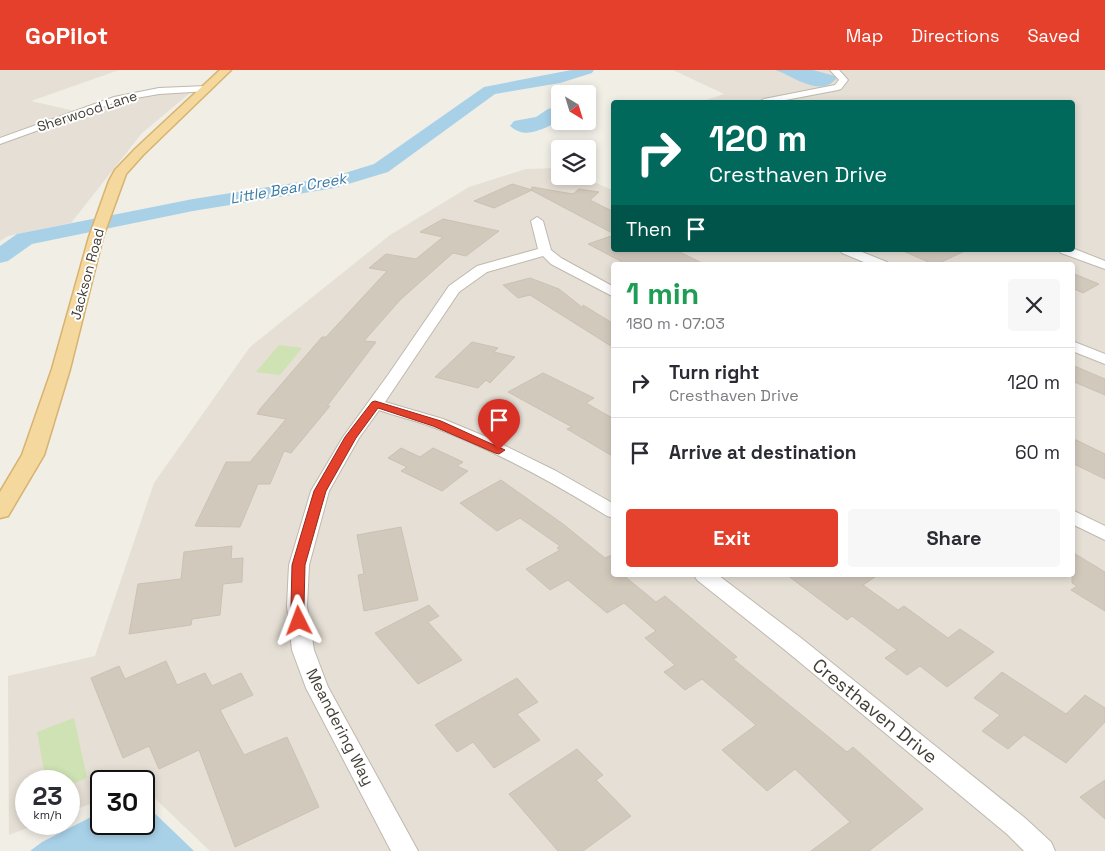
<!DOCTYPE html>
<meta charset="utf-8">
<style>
body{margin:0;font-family:"Space Grotesk",sans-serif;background:#f7f7f7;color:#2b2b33;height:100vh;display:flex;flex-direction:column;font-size:19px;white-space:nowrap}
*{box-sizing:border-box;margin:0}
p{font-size:16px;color:#7c7c81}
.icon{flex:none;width:28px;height:28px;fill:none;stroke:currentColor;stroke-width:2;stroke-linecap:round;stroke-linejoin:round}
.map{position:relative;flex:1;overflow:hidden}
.panel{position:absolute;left:611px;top:192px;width:464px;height:315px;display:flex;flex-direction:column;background:#fff;border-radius:5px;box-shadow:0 2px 8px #0003}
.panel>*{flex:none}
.banner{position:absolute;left:611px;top:30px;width:464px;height:152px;border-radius:5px;box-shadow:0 2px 8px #0003;background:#00695c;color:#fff;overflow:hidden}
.needle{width:32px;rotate:142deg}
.buttons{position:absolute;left:551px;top:15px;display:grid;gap:10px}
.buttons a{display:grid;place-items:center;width:45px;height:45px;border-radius:5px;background:#fff;box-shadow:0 2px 8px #0003;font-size:25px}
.speed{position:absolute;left:15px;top:700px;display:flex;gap:10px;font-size:25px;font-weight:700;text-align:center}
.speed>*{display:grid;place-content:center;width:65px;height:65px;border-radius:50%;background:#fff;box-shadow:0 2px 8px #0003;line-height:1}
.speed small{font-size:12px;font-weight:400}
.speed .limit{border:2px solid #111;border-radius:8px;background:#fff;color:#111}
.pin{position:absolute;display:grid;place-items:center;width:42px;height:42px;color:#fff;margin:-51px -21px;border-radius:50% 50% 50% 0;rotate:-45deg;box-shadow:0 0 5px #0007}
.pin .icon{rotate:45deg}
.me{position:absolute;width:55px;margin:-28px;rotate:357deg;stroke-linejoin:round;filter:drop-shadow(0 0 4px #0008)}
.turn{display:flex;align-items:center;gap:18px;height:105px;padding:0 15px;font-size:22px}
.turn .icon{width:65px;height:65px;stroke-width:2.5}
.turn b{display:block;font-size:35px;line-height:42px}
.then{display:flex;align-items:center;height:48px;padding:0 15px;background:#0003;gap:10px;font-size:19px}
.round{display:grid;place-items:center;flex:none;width:52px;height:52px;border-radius:5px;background:#f7f7f7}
.head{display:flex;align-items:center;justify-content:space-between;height:85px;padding:0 15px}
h1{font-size:30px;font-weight:700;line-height:38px;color:#1e9e55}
.action{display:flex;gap:10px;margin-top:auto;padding:10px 15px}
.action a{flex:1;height:58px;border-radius:5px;background:#e4402b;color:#fff;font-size:20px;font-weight:700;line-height:58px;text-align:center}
.action a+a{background:#f7f7f7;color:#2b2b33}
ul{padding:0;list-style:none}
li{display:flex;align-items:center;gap:15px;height:70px;padding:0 15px;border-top:1px solid #e1e1e2}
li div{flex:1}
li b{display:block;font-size:19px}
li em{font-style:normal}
header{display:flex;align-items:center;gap:30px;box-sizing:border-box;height:70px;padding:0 25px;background:#e4402b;color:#fff}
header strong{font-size:24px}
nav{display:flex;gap:28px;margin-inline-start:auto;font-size:18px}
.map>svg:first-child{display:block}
</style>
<header>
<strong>GoPilot</strong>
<nav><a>Map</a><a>Directions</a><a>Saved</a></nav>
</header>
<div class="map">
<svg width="1105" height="781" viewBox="0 0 1105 781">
<rect width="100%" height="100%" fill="#f1eee6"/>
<path fill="#e5dfd5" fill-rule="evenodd" d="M 0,0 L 119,0 L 31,31 L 88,44 L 153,24 L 190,23 L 142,63 L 71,153 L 8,166 L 0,171 Z
M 673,0 L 1105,0 L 1105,781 L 210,781 L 144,718 L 144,711 L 101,711 L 101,730 L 69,742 L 69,711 L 26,711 L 26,754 L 38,754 L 9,765 L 8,606 L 95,586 L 154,413 L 250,277 L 390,165 L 469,117 L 526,99 L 560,98 L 560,106 L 581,106 L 614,121 L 614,180 L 1072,180 L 1072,32 L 701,32 L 724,24 ZM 614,195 L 1072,195 L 1072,505 L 614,505 Z"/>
<path fill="#cee2b3" d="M 279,275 L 302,278 L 280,305 L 256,302 Z
M 74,648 L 87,708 L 69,715 L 69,711 L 46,711 L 37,662 Z"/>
<path fill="#a8d1e8" d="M 775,0 L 813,0 L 835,6 L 836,9 C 819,28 792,5 775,0 Z
M 560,36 L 560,51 L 564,51 C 544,55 529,72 510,56 L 514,51 L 536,47 L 548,39 Z
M 144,733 L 194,781 L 30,781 L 42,772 L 101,742 L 101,754 L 144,754 Z"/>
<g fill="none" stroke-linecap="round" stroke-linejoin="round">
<path fill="#a8d1e8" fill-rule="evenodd" d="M 571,0 L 594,0 L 592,3 L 560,13 L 495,24 L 388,102 L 335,118 L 193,141 L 32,174 L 8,191 L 0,193 L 0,176 L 17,164 L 193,129 L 332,107 L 374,94 L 484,17 Z"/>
</g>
<path fill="#d2c9bd" stroke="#ccc0b1" d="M 512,114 L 532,120 L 494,138 L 474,131 Z
M 532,117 L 573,124 L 579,119 L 599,122 L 590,130 L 614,142 L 614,164 L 531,120 Z
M 443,149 L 499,161 L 466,186 L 453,183 L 400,230 L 364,271 L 376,272 L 327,336 L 330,336 L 291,383 L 284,381 L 270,414 L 258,414 L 240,457 L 195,456 L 226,392 L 250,392 L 286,349 L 257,344 L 260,339 L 322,267 L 326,267 L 387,201 L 369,198 L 386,184 L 416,189 L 443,167 L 420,162 Z
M 614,165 L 614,180 L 676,180 L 706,195 L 628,195 L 588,174 Z
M 901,180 L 967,180 L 935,195 Z
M 1072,203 L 1099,214 L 1083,223 L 1072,218 Z
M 530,208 L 559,219 L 583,238 L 583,235 L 614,254 L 614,278 L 530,225 L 518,228 L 503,215 Z
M 472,272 L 498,278 L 494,282 L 515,287 L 490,313 L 486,310 L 478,318 L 435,307 Z
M 1072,295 L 1105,309 L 1105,325 L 1072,311 Z
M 543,303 L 594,328 L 586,333 L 614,349 L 614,387 L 567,359 L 572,357 L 508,322 Z
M 1072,368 L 1105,384 L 1105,409 L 1072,393 Z
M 401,378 L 420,387 L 433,378 L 463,392 L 457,396 L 468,401 L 442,421 L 401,401 L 407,397 L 388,388 Z
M 501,410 L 563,454 L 605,488 L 614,484 L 614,505 L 623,505 L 656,532 L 665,526 L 737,587 L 733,589 L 847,682 L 853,677 L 923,739 L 869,781 L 811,781 L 850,752 L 795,699 L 767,721 L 722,680 L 756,655 L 702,609 L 685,620 L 664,602 L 675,595 L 645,568 L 656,561 L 624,533 L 607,543 L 568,510 L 550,520 L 526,499 L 560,480 L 557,478 L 560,476 L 520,448 L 497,461 L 460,433 Z
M 401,457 L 418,530 L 364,541 L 358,505 L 364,504 L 357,465 Z
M 232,476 L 231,489 L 243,488 L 242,512 L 223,514 L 220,545 L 192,549 L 191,555 L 129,564 L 138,514 L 181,509 L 184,482 Z
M 1072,482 L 1105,502 L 1105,541 L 1071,520 L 1077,516 L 1072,513 Z
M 787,505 L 878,505 L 863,515 L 898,540 L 904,536 L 948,568 L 960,559 L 994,582 L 947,617 L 920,596 L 907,605 L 885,588 L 897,580 L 852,546 L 847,550 Z
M 429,535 L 439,546 L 428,552 L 462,590 L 418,614 L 375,563 Z
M 166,591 L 177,615 L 205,603 L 212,616 L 241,603 L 253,625 L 220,640 L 244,685 L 287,667 L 319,737 L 235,777 L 199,680 L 159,699 L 149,676 L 123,688 L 91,608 L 119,596 L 125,609 Z
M 1002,602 L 1066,644 L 1085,625 L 1105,638 L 1105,652 L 1066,693 L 1024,665 L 1008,679 L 982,661 L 1000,645 L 974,628 Z
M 517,608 L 538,632 L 517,644 L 540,670 L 494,698 L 473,672 L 457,682 L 435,655 Z
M 577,679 L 603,705 L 596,710 L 631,746 L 583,781 L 558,781 L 509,724 Z
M 1105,710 L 1105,749 L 1080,727 Z"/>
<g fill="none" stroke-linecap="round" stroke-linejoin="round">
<g stroke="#bfb8ad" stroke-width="2">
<path id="minor" d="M 830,0 L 839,0 L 848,10 L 841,19 L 838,20 L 775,32 L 759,32 L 764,29 L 835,15 L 839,10 Z
M 206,16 L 210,19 L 209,21 L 159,24 L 119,31 L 0,74 L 0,68 L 114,27 L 159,18 Z
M 537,147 L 543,151 L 551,180 L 561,188 L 614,217 L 614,227 L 551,194 L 543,186 L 487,202 L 459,222 L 385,332 L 443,349 L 489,368 L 556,401 L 614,434 L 614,448 L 607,446 C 551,411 492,379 430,356 C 413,350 396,346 379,340 L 359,368 L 329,421 L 309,495 L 307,536 L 314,580 L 328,617 L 418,781 L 391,781 L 306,618 L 292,580 L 287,536 L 289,495 L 311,421 L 343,367 L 388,305 L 449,216 L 477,196 L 538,179 L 531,151 Z
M 1072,178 L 1105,191 L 1105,199 L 1061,183 L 1059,180 L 1072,180 Z
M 840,180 L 857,180 L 887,192 L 888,195 L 871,195 L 842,183 Z
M 1072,271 L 1105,284 L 1105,294 L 1072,281 Z
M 1072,440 L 1105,456 L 1105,470 L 1072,454 Z
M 694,505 L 718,505 L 801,568 L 1025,748 L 1051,772 L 1055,781 L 1024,781 L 1007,764 L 785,580 L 697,510 Z"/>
</g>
<g stroke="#d7b36f" stroke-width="3">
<path id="major" d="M 220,0 L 231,0 L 143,85 L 126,104 L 103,167 L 70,299 L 44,385 L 8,446 L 0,448 L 0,422 L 22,385 L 52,299 L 89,167 L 109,111 L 115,100 L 135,79 Z"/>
</g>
<use href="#minor" fill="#fff" fill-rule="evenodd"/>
<use href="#major" fill="#f4d89d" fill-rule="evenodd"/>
</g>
<path fill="#e4402b" stroke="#942a1c" d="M 375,331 L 441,351 L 505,380 L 499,384 L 495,383 L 433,356 L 378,338 L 356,368 L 326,421 L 305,495 L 304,536 L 306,551 L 304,555 L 294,555 L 291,536 L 292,495 L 314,421 L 345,367 L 372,332 Z"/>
<g text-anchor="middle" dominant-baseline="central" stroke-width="4" stroke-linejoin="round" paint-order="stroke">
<g font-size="14" fill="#433e36" stroke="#fff">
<text transform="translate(87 41) rotate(-18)">Sherwood Lane</text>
<text transform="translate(87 204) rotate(-75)">Jackson Road</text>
</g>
<g font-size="15" font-style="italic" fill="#3b7ca4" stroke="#fff">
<text transform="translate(288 118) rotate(-10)">Little Bear Creek</text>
</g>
<g font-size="16" fill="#433e36" stroke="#fff">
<text transform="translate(340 657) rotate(63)">Meandering Way</text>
</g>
<g font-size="19" fill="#433e36" stroke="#fff">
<text transform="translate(875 641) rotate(39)">Cresthaven Drive</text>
</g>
</g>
</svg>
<div class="buttons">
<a><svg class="needle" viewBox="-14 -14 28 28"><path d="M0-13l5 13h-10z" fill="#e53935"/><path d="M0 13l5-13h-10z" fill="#7c7c81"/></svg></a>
<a><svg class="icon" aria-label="layers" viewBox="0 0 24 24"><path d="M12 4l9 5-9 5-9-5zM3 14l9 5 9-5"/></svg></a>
</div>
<div class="speed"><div>23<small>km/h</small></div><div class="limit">30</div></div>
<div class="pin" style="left:499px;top:380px;background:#d93025"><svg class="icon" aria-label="arrive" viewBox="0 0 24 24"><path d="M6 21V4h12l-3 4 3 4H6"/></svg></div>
<svg class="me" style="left:299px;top:551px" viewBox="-20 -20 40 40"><path d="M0-17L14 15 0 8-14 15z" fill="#e4402b" stroke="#fff" stroke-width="4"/></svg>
<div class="banner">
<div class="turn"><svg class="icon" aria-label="right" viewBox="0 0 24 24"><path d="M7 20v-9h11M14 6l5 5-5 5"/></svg><div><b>120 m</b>Cresthaven Drive</div></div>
<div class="then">Then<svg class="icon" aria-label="arrive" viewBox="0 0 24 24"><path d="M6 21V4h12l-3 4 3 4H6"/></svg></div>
</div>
<section class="panel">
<div class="head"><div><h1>1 min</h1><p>180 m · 07:03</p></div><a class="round"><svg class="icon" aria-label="close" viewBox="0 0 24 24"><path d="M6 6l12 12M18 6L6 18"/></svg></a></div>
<ul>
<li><svg class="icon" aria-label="right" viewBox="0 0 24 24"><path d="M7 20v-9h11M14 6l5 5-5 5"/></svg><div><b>Turn right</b><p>Cresthaven Drive</p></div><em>120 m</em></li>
<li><svg class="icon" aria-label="arrive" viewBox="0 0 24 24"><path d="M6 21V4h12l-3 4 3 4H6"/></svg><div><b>Arrive at destination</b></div><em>60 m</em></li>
</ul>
<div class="action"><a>Exit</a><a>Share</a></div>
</section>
</div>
